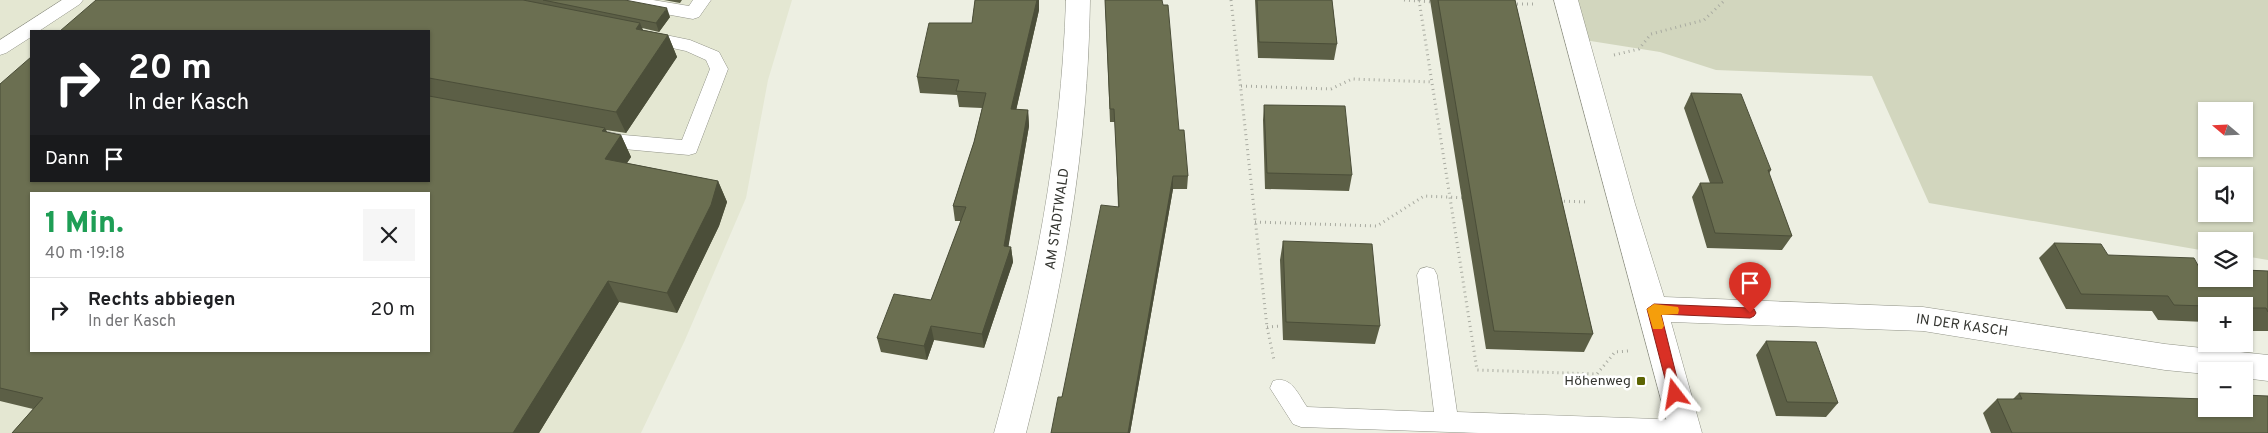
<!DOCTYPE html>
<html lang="de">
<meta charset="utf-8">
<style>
body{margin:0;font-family:Overpass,sans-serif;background:#f6f6f6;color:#202124;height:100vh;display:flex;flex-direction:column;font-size:19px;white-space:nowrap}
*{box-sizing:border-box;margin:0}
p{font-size:16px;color:#757577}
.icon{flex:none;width:28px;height:28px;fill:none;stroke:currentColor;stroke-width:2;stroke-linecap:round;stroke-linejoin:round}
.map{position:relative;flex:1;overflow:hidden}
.panel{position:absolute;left:30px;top:192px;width:400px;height:160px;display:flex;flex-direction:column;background:#fff;border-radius:0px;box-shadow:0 1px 4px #0004}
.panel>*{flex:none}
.top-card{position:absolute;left:30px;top:30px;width:400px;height:152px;border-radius:0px;box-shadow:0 1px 4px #0004;background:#202124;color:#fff;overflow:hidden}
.needle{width:32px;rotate:289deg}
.controls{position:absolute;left:2198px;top:102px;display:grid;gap:10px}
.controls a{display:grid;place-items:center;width:55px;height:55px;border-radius:0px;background:#fff;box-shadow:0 1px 4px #0004;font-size:25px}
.pin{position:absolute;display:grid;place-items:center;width:42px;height:42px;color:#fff;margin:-51px -21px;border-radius:50% 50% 50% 0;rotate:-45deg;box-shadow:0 0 5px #0007}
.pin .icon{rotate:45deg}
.me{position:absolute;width:55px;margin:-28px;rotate:346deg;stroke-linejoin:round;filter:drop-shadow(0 0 4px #0008)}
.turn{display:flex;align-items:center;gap:18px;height:105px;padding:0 15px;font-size:22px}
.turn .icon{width:65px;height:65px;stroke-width:2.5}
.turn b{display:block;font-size:35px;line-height:42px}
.then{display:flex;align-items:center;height:48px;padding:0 15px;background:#0003;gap:10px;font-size:19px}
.round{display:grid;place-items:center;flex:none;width:52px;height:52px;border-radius:0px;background:#f6f6f6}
.head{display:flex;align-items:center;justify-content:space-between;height:85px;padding:0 15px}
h1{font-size:30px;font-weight:800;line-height:38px;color:#1e9e55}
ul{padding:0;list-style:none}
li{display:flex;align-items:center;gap:15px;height:65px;padding:0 15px;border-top:1px solid #e0e0e0}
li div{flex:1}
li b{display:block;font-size:19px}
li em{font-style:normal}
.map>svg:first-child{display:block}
</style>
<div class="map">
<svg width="2268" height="433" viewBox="0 0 2268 433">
<rect width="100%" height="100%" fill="#edefe2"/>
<path fill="#e4e7d2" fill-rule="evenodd" d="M 0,0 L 792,0 L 768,80 L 746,198 L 685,340 L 641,433 L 0,433 ZM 31,31 L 429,31 L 429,181 L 31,181 ZM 31,194 L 429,194 L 429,351 L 31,351 Z"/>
<path fill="#d2d6be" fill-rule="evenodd" d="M 1566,0 L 2268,0 L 2268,260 L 2244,256 L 2244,241 L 2206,241 L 2206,251 L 1929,203 L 1872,76 L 1716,70 L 1660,52 L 1578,39 ZM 2206,111 L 2244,111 L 2244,149 L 2206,149 ZM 2206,176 L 2244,176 L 2244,214 L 2206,214 Z"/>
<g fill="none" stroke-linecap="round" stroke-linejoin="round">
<g stroke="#919387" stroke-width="1">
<path id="lane" d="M 62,0 L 83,0 L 80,4 L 39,31 L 31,31 L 31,37 L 6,53 L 0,55 L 0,40 Z
M 612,0 L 653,0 L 689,6 L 693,0 L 711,0 L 699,17 L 693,19 L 621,6 L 615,4 Z
M 646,31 L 690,40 L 719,52 L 728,69 L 696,153 L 689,155 L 624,149 L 592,142 L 590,137 L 592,132 L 599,130 L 624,135 L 682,140 L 710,69 L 706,60 L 686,51 L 640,41 L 637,37 L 640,33 Z
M 1427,267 L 1434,269 L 1437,275 L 1457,412 L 1685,420 L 1693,423 L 1696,430 L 1695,433 L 1479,433 L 1301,427 L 1293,424 L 1270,388 L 1273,381 C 1291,375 1298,394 1307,407 L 1434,412 L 1417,275 L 1420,269 Z"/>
</g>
<g stroke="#919387" stroke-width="1">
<path id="street" d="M 1066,0 L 1090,0 C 1088,151 1063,287 1026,433 L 994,433 C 1034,288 1061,151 1066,0 Z
M 1554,0 L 1578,0 L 1635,204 L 1664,297 L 1923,307 L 2165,344 L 2268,355 L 2268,381 L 2244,378 L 2244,371 L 2206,371 L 2206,374 L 2165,370 L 1923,331 L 1671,322 L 1702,433 L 1670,433 Z"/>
</g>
<path stroke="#a9aba1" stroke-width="3" stroke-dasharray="1 4" stroke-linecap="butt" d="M 1231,0 L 1267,327 L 1274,360
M 1404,0 L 1433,2
M 1419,0 L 1477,370 L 1597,374 L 1615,352 L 1628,351
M 1512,4 L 1536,4
M 1614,55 L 1639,49 L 1651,34 L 1704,20 L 1725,0
M 1241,86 L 1331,89 L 1352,79 L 1433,82
M 1559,201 L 1588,202
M 1255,222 L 1377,226 L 1424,196 L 1466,198
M 1267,327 L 1282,326"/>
<use href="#lane" fill="#fff" fill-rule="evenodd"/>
<use href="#street" fill="#fff" fill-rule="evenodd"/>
</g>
<path fill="#5c5f46" d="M 96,0 L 625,0 L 670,17 L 659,32 L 642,28 L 643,30 L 668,35 L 677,57 L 626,133 L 606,130 L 607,132 L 621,135 L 631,157 L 627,163 L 718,181 L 727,202 L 719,226 L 677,313 L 619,302 L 539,433 L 12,433 L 33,409 L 0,401 L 0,84 L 429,181 L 429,31 Z
M 664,0 L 682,0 L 680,3 Z
M 975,0 L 1039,0 L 1039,10 L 1016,110 L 1028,110 L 1029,126 L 1008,247 L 1011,247 L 1013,262 L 984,348 L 934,340 L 927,360 L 881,352 L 877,338 L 931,300 L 961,221 L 955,221 L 953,206 L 974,142 L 982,108 L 959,107 L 957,95 L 920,93 L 917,77 L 972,23 Z
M 1105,0 L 1179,130 L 1188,176 L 1187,189 L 1173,189 L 1130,433 L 1051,433 L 1118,207 L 1115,122 L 1110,122 Z
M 1255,0 L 1332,0 L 1337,44 L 1334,60 L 1258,58 Z
M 1430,0 L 1515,0 L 1593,334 L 1584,352 L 1486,349 Z
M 1691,93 L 1771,170 L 1769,174 L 1792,236 L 1782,250 L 1707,248 L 1692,197 L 1700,183 L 1710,183 L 1684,108 Z
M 1264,105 L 1352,175 L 1349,191 L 1265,189 L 1263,120 Z
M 1283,241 L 1380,326 L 1375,344 L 1283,340 L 1280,260 Z
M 2054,243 L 2108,255 L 2200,269 L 2268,271 L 2268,331 L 2252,331 L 2248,323 L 2244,323 L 2244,306 L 2206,306 L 2206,322 L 2158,320 L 2152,311 L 2066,309 L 2039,258 Z
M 1766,341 L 1838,403 L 1826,417 L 1776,416 L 1756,355 Z
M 2019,393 L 2268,433 L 1991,433 L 1983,413 L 1997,399 L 2013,399 Z"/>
<path fill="#4b4e39" d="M 1037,0 L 1039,0 L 1039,10 L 1013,124 L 1011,109 Z
M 667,8 L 670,17 L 659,32 L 656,23 Z
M 640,23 L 649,45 L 636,29 Z
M 668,35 L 677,57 L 626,133 L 616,112 Z
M 1028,110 L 1029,126 L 1006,261 L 1004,246 Z
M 605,128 L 614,146 L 621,135 L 631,157 L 615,181 L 605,159 L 602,131 Z
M 1173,176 L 1173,189 L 1130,433 L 1128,433 Z
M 718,181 L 727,202 L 719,226 L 677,313 L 667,293 Z
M 1011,247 L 1013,262 L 984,348 L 982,334 Z
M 608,281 L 619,302 L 539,433 L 513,433 Z
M 931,326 L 934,340 L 927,360 L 924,346 Z"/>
<path fill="#6b6f51" stroke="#4b4e39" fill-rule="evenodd" d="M 96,0 L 523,0 L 640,23 L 636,29 L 668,35 L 616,112 L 429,78 L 429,31 L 60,31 Z
M 543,0 L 625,0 L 667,8 L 656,23 Z
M 975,0 L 1037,0 L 1011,109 L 1028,110 L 1004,246 L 1011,247 L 982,334 L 931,326 L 924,346 L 877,338 L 894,294 L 931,300 L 966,207 L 953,206 L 974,142 L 986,93 L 956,91 L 959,80 L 917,77 L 929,23 L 972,23 Z
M 1105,0 L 1162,0 L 1163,5 L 1168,5 L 1179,130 L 1184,130 L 1188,176 L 1173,176 L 1128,433 L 1051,433 L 1058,397 L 1062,397 L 1101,205 L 1119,207 L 1114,109 L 1110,109 Z
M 1257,0 L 1332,0 L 1337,44 L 1259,42 Z
M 1438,0 L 1515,0 L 1593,334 L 1494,331 Z
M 31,57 L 31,181 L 429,181 L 429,96 L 605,128 L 602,131 L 621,135 L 605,159 L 718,181 L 711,205 L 667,293 L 608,281 L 513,433 L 12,433 L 43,398 L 0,388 L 0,84 ZM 31,194 L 429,194 L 429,351 L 31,351 Z
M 1691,93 L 1741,94 L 1771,170 L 1768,170 L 1792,236 L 1715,233 L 1700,183 L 1723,183 Z
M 1264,105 L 1345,106 L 1352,175 L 1267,173 Z
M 1283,241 L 1372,244 L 1380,326 L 1286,322 Z
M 2054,243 L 2101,244 L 2108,255 L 2194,258 L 2200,269 L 2206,269 L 2206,279 L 2244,279 L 2244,270 L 2268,271 L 2268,312 L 2266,308 L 2244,308 L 2244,306 L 2206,306 L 2174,305 L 2168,296 L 2081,294 Z
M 1766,341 L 1816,342 L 1838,403 L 1787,402 Z
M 2019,393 L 2206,399 L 2206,409 L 2244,409 L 2244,395 L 2268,396 L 2268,433 L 2012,433 L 1997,399 L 2022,399 Z"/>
<path fill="#d93025" stroke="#8d1f18" d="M 1654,304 L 1750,308 L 1754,309 L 1756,313 L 1754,316 L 1750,318 L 1661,314 L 1681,394 L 1679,398 L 1675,399 L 1670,398 L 1669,394 L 1647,309 Z"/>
<path fill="#f59e0b" d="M 1654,304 L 1678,307 L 1679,310 L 1678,314 L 1661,315 L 1664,326 L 1662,329 L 1653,329 L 1647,309 Z"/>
<rect fill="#5d6503" stroke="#fff" stroke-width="2" x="1636" y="376" width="10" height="10" rx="2.5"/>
<g text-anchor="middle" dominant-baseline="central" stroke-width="5" stroke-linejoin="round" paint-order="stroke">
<g font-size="14" fill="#353631" stroke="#fff">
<text transform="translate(1058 219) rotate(-82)">AM STADTWALD</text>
<text transform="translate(1962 326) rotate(8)">IN DER KASCH</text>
</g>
<g font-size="14" fill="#353631" stroke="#fff" text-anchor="end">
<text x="1631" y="381">Höhenweg</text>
</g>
</g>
</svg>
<div class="controls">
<a><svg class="needle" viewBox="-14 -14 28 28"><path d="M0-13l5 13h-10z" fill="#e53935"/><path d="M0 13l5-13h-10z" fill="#757577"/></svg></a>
<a><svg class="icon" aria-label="sound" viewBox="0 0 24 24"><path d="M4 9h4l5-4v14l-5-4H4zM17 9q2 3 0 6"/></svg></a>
<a><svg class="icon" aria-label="layers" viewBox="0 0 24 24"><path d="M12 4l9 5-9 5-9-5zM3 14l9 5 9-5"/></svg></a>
<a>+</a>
<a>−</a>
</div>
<div class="pin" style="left:1750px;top:313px;background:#d93025"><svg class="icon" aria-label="arrive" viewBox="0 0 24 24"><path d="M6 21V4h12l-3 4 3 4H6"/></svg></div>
<svg class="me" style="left:1675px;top:394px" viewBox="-20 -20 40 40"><path d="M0-17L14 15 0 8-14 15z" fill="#d93025" stroke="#fff" stroke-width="4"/></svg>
<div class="top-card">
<div class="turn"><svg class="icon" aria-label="right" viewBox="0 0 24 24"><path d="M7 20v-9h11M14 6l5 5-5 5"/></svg><div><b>20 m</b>In der Kasch</div></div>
<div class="then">Dann<svg class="icon" aria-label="arrive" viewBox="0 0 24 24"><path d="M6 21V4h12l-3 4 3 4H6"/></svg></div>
</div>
<section class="panel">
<div class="head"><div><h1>1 Min.</h1><p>40 m · 19:18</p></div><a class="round"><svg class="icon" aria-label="close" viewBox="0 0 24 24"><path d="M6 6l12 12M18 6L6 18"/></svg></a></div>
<ul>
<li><svg class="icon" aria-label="right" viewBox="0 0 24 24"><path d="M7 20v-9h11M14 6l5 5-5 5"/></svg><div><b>Rechts abbiegen</b><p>In der Kasch</p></div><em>20 m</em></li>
</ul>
</section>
</div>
